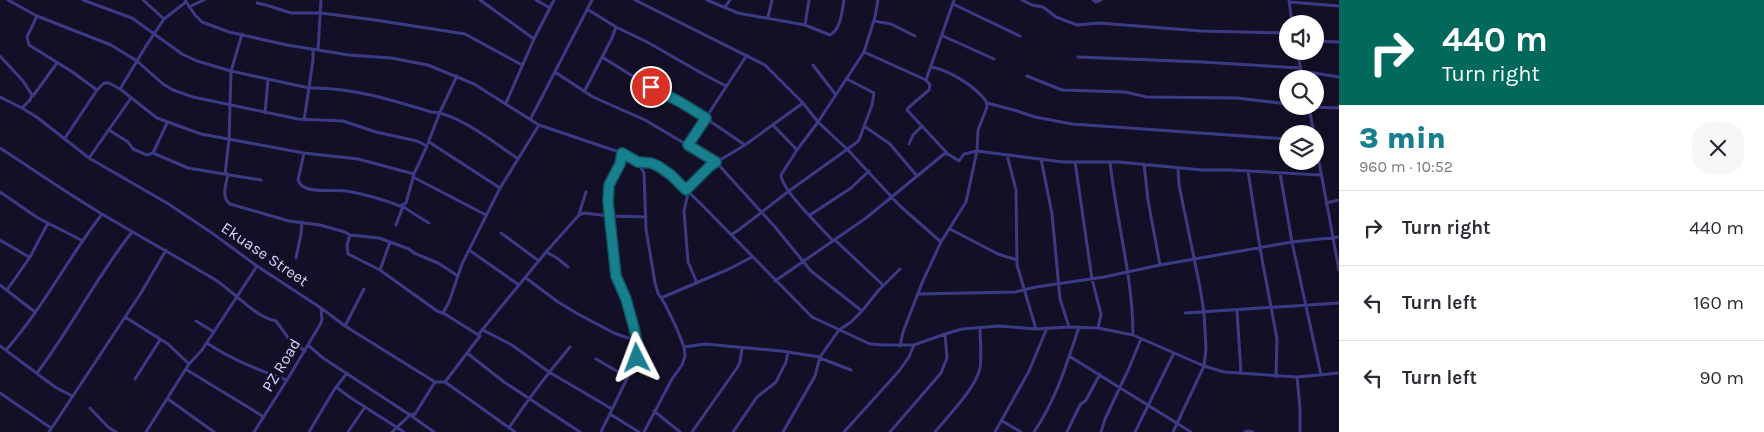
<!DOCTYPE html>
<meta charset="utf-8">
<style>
body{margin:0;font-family:Karla,sans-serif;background:#f7f7f7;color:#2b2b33;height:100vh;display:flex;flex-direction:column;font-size:19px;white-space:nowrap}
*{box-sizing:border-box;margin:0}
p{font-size:16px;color:#7c7c81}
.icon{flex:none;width:28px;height:28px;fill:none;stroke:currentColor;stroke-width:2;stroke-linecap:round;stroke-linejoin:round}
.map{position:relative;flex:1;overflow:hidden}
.side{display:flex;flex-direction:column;background:#fff;width:425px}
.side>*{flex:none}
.hud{background:#00695c;color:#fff;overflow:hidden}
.fabs{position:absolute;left:1279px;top:15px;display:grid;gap:10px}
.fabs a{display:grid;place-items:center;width:45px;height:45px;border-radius:50%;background:#fff;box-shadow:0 2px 12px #0003;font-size:25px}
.pin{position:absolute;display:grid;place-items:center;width:42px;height:42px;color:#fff;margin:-21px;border:2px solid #fff;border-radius:50%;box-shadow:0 1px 5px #0007}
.me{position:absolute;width:55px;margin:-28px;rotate:357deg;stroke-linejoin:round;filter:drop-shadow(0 0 4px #0008)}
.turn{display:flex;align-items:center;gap:18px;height:105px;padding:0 20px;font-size:22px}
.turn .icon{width:65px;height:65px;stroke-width:2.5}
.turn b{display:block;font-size:35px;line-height:42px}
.round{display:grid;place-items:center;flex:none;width:52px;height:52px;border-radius:20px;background:#f7f7f7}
.overview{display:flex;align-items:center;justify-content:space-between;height:85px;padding:0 20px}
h1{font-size:30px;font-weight:800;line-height:38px;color:#187f8f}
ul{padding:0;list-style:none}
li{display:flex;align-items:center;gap:15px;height:75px;padding:0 20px;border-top:1px solid #e1e1e2}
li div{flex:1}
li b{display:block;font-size:19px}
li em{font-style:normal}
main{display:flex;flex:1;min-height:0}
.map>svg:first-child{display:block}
</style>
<main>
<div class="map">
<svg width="1339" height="432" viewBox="0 0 1339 432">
<rect width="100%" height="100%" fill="#130f26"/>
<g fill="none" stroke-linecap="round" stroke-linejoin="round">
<path stroke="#3d3a85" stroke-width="3" d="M 8,0 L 37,16 L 111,45 L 137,61 L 163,84 L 173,90 L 193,97 L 298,119 L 343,121 L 376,132 L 417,141 L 427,146 L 414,174 L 406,203 L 400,206 C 382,199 364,194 346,191 C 333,189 318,193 306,188 C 301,186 300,184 298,180 L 304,153
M 83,0 L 132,18 L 182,54 L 197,61 L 231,71 L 309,88 L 304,120
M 185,0 L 195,15 L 202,22 L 229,32 L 287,45 L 349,55 L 391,58 L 428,65 L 474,84 L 539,125 L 622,153 L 638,162 L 651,163 L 671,175 L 702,205 L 812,317 L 870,344 L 885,345 L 914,345 L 945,334 L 962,329 L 999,326 L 1036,329 L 1069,327 L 1098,328 L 1133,335 L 1204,366 L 1224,372 L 1297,377 L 1339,373
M 480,0 L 534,39
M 536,0 L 550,8
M 635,0 L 765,65 L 803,103 L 818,122 L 848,150 L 900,206 L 941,242
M 707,0 L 738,13 L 805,25 L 830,35 C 841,30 842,10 844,0
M 1022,0 L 1032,5 L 1043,7 L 1056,17 L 1077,25 L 1099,23 L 1201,31 L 1288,33
M 1093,0 L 1096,2 L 1101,0
M 1289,0 L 1292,24
M 1289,2 L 1339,6
M 257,3 L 266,5 L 291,13 L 321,13 L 375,20 L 465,34 L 522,65
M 953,4 L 1020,36
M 189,7 L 204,0
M 725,7 L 730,0
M 587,9 L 616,27 L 649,43 L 703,74 L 726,86
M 37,16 L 27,37 L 29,45 L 71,71 L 97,90
M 768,17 L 772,0
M 164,19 L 186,2
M 874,21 L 891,24 L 915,36
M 805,25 L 809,0
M 943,36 L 994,59
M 1315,41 L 1339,42
M 313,49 L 313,60 L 309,88 C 350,87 392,100 431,112 C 456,112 496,144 517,158
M 318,50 L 321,0
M 1297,51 L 1303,79
M 864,52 L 926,80 L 954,0
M 0,56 L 23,81 L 32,95 L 30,100 L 22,108
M 602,57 L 660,93 L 704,117 L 745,145
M 1078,57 L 1202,62 L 1300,68
M 813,65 L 836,95
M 1301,71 L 1339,77
M 555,72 L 593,97 L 645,120 L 716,162 L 775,227 L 811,271 L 862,311
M 1027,76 L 1062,90 L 1125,92 L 1147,97 L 1237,98 L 1288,104
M 926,80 L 930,85 L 929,90 L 908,108 L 907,110 L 947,153
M 120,89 L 146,46 L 164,19 L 143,0
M 584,92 L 612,38 L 616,27
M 33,96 L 57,63
M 0,97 L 22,108 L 38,118 L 89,158 L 167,203 L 212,233 L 257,266 L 321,308 L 345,326 L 435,382 L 445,382 L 515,432
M 506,103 L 534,39 L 554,0
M 987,103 L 1014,110 L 1035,117 L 1072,124 L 1288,139
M 1309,107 L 1339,108
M 1309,107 L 1314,134
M 265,113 L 268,80
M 531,118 L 592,0
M 773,125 L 797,150
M 864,126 L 890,144 L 917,176
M 109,130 L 128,142 L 133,149 L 147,155 L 153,153 L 167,123
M 65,138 L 97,90 L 104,83 L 109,83 L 120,89 L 157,118 L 201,134 L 304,153 L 358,159 L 414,174
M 1315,140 L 1339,270
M 429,142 L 500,188
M 428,143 L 440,112 L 457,76
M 909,144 L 913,135 L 921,127
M 688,145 L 747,55
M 0,148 C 34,170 67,193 102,214 C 139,236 177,257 214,279 C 234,291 253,316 276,321 L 289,339 L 305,351
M 153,153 L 188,168 L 261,180
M 1007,155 L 1016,190 L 1017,265 L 1036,329
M 89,158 L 131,98
M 1041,159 L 1052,214 L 1060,299 L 1069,327
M 638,162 L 644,173 L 646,229 L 655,283 L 658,293 L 666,306 L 677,329 L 684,347 L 685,356 L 682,365 L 672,379 L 644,432
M 1075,162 L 1092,279 L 1101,314 L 1098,328
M 1110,162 C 1116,219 1133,278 1133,335
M 1144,164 L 1148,200 L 1160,265
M 1248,171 L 1260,248 L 1277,339 L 1276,377
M 1280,173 L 1292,242 L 1321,375
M 225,174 L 229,140 L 231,71 L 242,34
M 228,174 C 226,184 221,198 230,204 L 289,221 L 320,225 L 345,232 L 350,235 L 347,245 L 348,254 L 380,270 L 437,311 L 445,314 L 480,336 L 445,382
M 413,177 L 486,215
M 685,190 L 710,166 L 745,145 L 803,103
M 0,192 L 38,218 L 81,240
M 688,193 L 684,211 L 688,262 L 697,283
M 1326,203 L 1339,200
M 579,214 L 586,192
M 810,215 L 851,188 L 869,171
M 396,225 L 403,206 C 406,209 424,220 429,223
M 950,229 L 998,254 L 1017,260
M 501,233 L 539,261
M 350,235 L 379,238 L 390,242 L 380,270
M 731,235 L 740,229 L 789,191 L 856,143 L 859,140 L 872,105 L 874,93 L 847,79
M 0,240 L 29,257
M 835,240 L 883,285
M 833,241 C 822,228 782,191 781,175 L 797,150 L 818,122 L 864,52 L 875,17 L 878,0
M 390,242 L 409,249 L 414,253 L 438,263 L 458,276
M 469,250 L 519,285
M 546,252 L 557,258 L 568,267
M 296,258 L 301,234 L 302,222
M 526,278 L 558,302 L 578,314 L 614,333 L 628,338 L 636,338
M 775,281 L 866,218 L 944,154 L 948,154 L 959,161 L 964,154 L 977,151 L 978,130 L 987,107 L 986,101 C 975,86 950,71 932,67
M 0,285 L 35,312
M 7,290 L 30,257 L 48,223
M 918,294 L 1015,292 L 1036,287 L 1104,277 L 1160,265 L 1292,242 L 1339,237
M 661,298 L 729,269 L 752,257
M 1237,311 L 1241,373
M 443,313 L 449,302 L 462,264 L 500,188 L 539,125
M 1185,313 L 1339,303
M 125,317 L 168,344 L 189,364
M 196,321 L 214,332
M 345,326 L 364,289
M 483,330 L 512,345 L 549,372 L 612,409
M 478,335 L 546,252 L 579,215 L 584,213 L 610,216 L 646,217
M 207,343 C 232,360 259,370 287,380
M 308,345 L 323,358 L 410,415 L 434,432
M 0,346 L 55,387 L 72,396
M 900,346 L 903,332 L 922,283 L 941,242 L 966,202 L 977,151 L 1063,162 L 1119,162 L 1202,170 L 1230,170 L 1321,175
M 684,347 L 705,344 L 781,351 L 820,357 L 839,330 L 851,322 L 862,311 L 878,291 L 900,269
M 6,350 C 43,308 68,258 102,214
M 467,353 L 504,382 L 580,432
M 1069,356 L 1191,432
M 820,358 L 851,370
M 596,359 L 627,377
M 187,370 L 264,417
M 37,373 C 71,328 97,276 132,232
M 1297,377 L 1300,408 L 1300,432
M 135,379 L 160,340
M 336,387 L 351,398 L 404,432
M 0,393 L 51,428
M 168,399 L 214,432
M 90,408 L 108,427 L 116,432
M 654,411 L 680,432
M 610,414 L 639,432
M 1002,421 L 1021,432
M 509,428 C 528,399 548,373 570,347
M 49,432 L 141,293 L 166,250
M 146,432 L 189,364 L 202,350 L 257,266
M 254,432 L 287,380 L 321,323 L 322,319 L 321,308
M 309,432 L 334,390 L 347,373
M 348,432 L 365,407
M 392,432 L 410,415 L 415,414 L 435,382
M 601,432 L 637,358 L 638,346 L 634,328 L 626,299 L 616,276 L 608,202 L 609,185 L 620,164 L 622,153
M 692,432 L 737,368 L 740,362 L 742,348
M 733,432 L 757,397 L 776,382 L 786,362 L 788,352
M 783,432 L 815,376 L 820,357
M 844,432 L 899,371 L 909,357 L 914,345
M 890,432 L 941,373 L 947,358 L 945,334
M 935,432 C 948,416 976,388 980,368 C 982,355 980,340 980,328
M 995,432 L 1029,371 L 1047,328
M 1034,432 C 1056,400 1067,363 1079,327
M 1067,432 L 1080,405 L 1086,400 L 1100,374
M 1101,432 L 1105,419 L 1129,368 L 1141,339
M 1135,432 L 1174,353
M 1173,432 L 1204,366 L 1206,349 L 1204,313 L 1200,287 L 1179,185 L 1178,168
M 1245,432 L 1248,431 L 1253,432"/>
</g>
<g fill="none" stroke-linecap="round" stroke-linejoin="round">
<g stroke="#10535d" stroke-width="12">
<path id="route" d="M 637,358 L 638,346 L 634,328 L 626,299 L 616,276 L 608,202 L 609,185 L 620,164 L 622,153 L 638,162 L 651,163 L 658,166 L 671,175 L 686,190 L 710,166 L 716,162 L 688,145 L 706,118 L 680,102 L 651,87"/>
</g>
<use href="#route" stroke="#187f8f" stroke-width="9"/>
</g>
<g text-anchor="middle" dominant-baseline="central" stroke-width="5" stroke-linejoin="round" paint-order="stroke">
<g font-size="16" fill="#d9d4ff" stroke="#130f26">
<text transform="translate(265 254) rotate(34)">Ekuase Street</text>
<text transform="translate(281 365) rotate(-59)">PZ Road</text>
</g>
</g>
</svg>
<div class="fabs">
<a><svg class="icon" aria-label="sound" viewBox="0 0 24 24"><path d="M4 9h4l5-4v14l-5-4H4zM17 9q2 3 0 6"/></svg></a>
<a><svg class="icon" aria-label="search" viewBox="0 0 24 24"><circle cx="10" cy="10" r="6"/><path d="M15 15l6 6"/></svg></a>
<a><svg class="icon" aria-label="layers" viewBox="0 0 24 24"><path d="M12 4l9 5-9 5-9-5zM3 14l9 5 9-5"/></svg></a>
</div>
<div class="pin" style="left:651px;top:87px;background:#d93025"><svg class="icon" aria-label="arrive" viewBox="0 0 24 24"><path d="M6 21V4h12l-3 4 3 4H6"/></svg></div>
<svg class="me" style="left:637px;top:358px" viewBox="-20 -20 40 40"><path d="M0-17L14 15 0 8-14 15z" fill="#187f8f" stroke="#fff" stroke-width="4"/></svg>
</div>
<section class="side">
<div class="hud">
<div class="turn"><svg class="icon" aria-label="right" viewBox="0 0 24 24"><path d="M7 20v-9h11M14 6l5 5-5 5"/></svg><div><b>440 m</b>Turn right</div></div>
</div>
<div class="overview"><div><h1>3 min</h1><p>960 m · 10:52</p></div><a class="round"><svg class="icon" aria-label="close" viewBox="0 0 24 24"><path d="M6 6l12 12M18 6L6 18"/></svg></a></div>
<ul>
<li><svg class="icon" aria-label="right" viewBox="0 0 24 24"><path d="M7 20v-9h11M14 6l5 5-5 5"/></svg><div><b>Turn right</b></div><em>440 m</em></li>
<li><svg class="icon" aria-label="left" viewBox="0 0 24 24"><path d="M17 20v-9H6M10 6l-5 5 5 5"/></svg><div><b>Turn left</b></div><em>160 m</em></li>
<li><svg class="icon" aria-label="left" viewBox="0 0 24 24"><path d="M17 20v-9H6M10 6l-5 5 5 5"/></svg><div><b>Turn left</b></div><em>90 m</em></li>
</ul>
</section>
</main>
